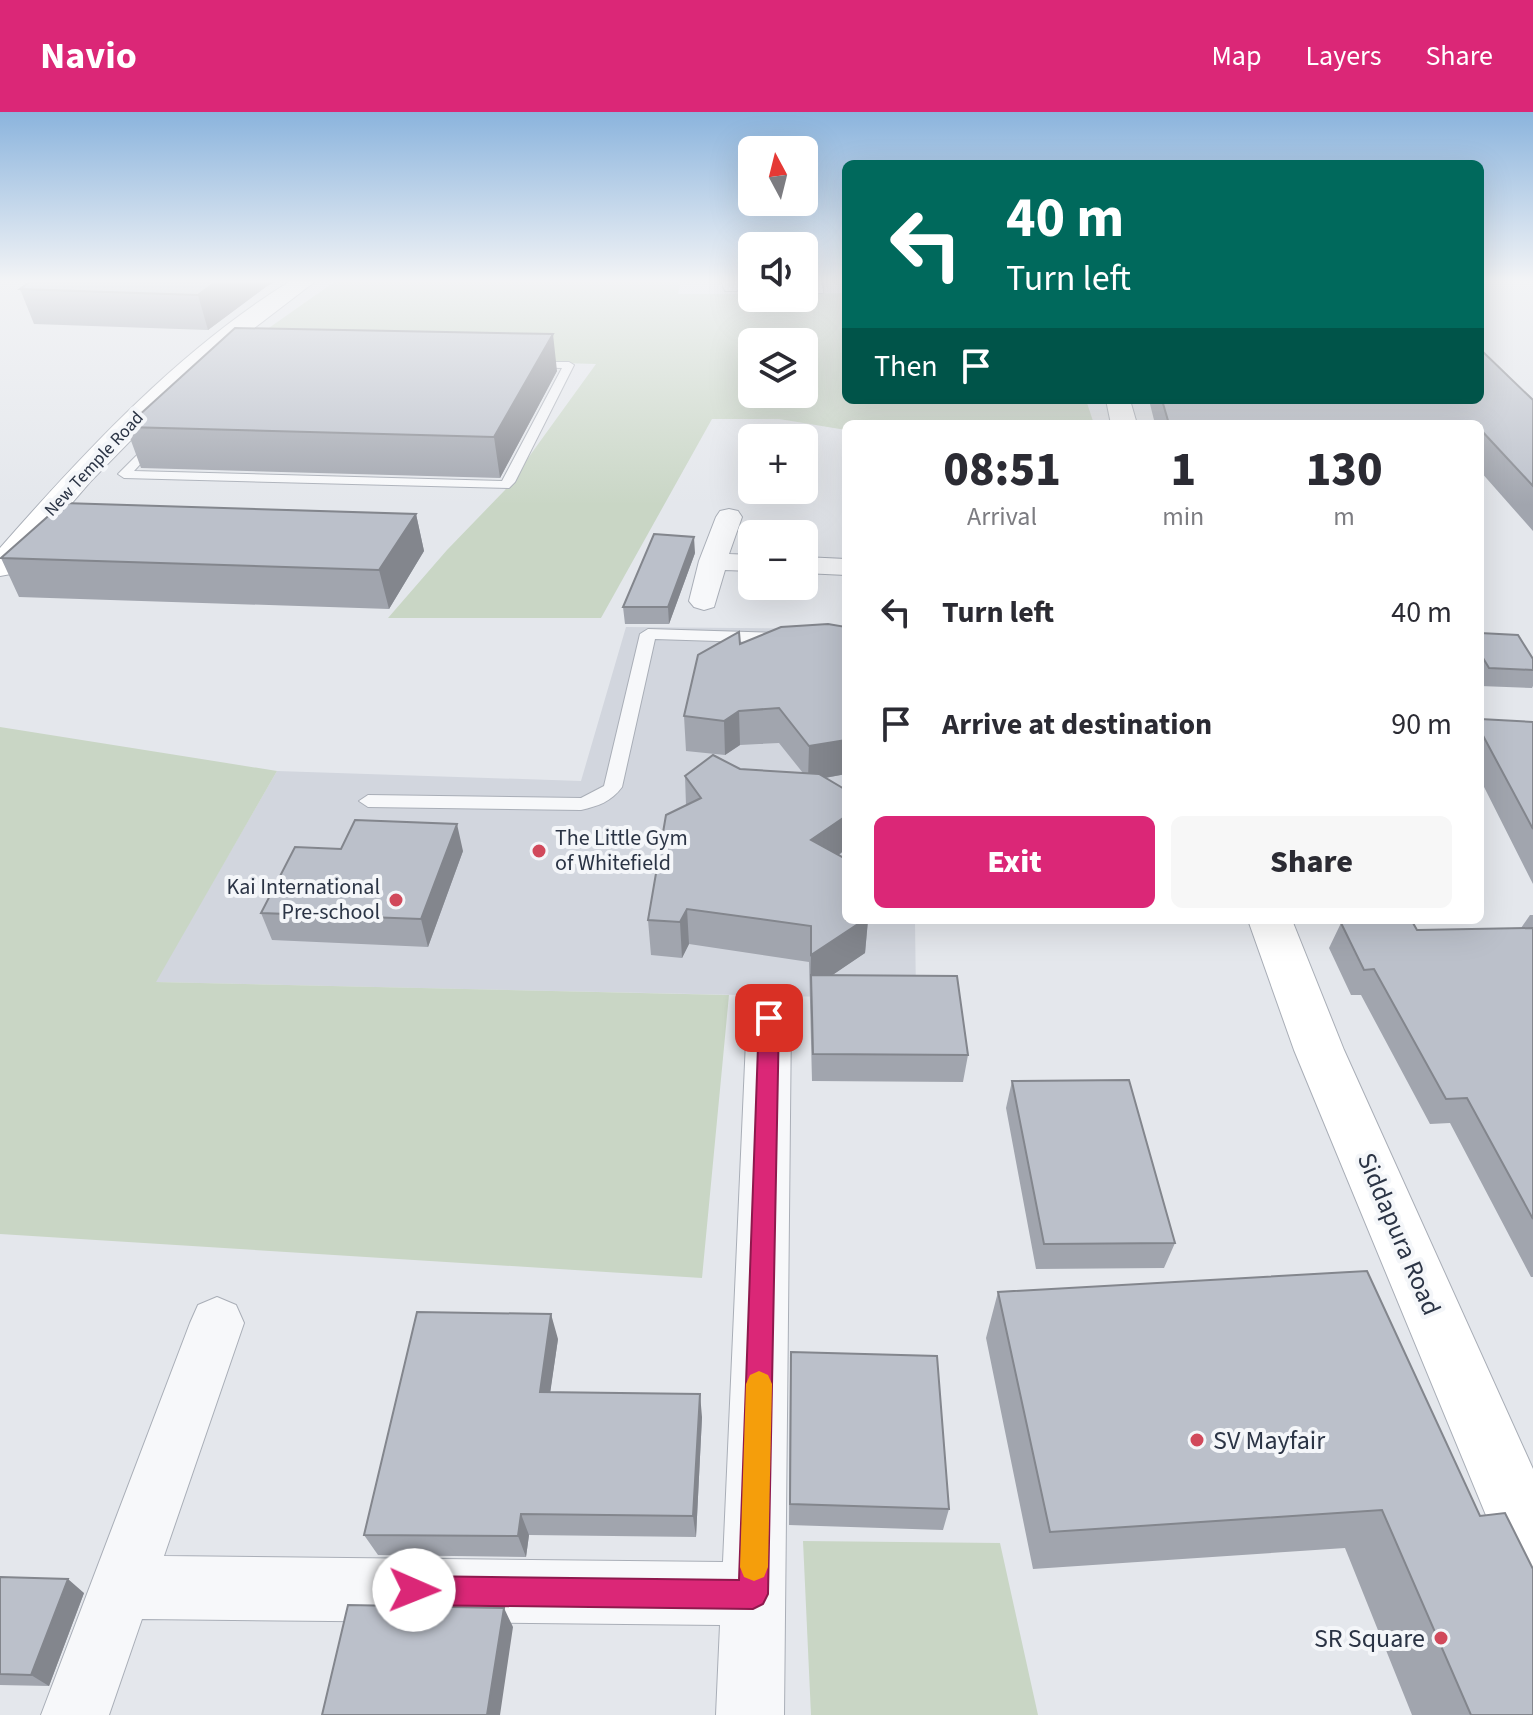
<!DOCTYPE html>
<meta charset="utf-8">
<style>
body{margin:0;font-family:"Source Sans 3",sans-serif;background:#f7f7f7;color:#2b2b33;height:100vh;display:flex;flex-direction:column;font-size:30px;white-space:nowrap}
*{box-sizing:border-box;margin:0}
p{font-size:26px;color:#7c7c81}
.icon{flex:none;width:44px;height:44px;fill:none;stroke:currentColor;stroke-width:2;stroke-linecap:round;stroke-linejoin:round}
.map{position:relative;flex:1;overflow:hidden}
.sheet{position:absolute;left:842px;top:308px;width:642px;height:504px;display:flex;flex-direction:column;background:#fff;border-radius:12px;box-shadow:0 8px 32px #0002}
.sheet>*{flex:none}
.hud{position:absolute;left:842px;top:48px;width:642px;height:244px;border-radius:12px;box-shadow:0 8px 32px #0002;background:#00695c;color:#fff;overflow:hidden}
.needle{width:52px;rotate:353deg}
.buttons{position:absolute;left:738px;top:24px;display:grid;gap:16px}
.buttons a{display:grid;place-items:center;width:80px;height:80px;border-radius:12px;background:#fff;box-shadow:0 8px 32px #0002;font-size:40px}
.pin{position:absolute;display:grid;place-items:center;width:68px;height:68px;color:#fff;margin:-34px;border-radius:16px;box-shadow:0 4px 12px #0006}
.me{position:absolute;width:88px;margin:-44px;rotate:91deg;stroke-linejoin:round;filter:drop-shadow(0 0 6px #0008)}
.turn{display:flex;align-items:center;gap:28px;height:168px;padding:0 32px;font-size:36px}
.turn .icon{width:104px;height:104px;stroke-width:2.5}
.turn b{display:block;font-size:56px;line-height:68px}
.then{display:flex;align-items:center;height:76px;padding:0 32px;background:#0003;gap:16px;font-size:30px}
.eta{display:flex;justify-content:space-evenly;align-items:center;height:136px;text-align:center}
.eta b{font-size:48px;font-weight:800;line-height:56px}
.primary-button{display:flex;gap:16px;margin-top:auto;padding:16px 32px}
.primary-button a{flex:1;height:92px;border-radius:12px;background:#db2777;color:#fff;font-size:32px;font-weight:800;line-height:92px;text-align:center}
.primary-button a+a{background:#f7f7f7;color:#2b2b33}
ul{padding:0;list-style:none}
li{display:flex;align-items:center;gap:24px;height:112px;padding:0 32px}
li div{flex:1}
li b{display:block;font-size:30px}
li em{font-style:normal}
header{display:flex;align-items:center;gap:48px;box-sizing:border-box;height:112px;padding:0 40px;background:#db2777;color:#fff}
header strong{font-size:38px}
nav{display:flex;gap:44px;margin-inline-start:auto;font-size:28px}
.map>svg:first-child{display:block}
</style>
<header>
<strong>Navio</strong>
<nav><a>Map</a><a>Layers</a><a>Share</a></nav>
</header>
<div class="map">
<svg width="1533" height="1603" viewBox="0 0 1533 1603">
<rect width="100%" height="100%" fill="#e4e7ec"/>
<path fill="#d2d6de" d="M 626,515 L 846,517 L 846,808 L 915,808 L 916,887 L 155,870 L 277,659 L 581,669 Z"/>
<path fill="#c9d6c5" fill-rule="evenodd" d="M 337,168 L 681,168 L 678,182 L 752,182 L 752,186 L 804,186 L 804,182 L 846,181 L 846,288 L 1086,288 L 1094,312 L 846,312 L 846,318 L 779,307 L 712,307 L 601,506 L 388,506 L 447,438 L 505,378 L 596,252 L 232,242 ZM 752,230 L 804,230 L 804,282 L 752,282 Z
M 0,615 L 277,659 L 156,870 L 729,883 L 702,1166 L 0,1122 Z
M 803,1429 L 1000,1431 L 1038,1603 L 811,1603 Z"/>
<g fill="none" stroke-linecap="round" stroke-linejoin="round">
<g stroke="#a9aeb7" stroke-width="2">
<path id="lane" d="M 813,168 L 822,168 L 823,181 L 817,181 Z
M 529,250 L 569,250 L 574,253 L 515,370 L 509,376 L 124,366 L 118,362 L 156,324 L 162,328 L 134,359 L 502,369 L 562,256 L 525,255 L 525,251 Z
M 648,517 L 781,521 L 789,526 L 781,531 L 655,527 L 622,675 C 611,690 598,694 581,698 L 368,695 L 359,689 L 368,683 L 581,686 L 604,674 L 640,522 Z"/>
</g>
<g stroke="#a9aeb7" stroke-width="2">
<path id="street" d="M 721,168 L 739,168 L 740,175 L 737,179 L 725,179 Z
M 729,397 L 738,399 L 742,405 L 729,442 L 752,443 L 752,459 L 725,458 L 714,495 L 704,498 L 694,495 L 689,489 L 699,449 L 716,405 L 720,399 Z
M 804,445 L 846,447 L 846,463 L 804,461 Z
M 769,889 L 784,894 L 791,906 L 784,1603 L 716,1603 L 720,1513 L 142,1507 L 109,1603 L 41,1603 L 190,1211 L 198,1193 L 217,1185 L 236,1193 L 244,1211 L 164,1444 L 723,1450 L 747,906 L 754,894 Z"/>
</g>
<g stroke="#a9aeb7" stroke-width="2">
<path id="secondary" d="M 292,168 L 317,168 L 236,230 L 175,283 L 90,370 L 11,462 L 0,464 L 0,436 C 86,338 180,237 292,168 Z
M 1106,288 L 1130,288 L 1137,312 L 1111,312 Z
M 1248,808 L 1292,808 L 1344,938 L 1533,1357 L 1533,1469 L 1509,1459 L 1294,938 Z"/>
</g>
<use href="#lane" fill="#f7f8fa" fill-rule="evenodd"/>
<use href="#street" fill="#f7f8fa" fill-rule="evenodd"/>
<use href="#secondary" fill="#fff" fill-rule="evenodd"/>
</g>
<path fill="#a1a5ae" d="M 32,168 L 277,168 L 267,174 L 208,218 L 34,212 L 20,177 Z
M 557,259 L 500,366 L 141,356 L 126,315 Z
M 1149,288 L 1533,288 L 1533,419 L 1480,359 L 1480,312 L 1155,312 Z
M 416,402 L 424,439 L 389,497 L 19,485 L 1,446 Z
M 695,441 L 669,512 L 625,512 L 623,495 Z
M 1480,521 L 1533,547 L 1533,574 L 1532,576 L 1480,574 Z
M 740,532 L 846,662 L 825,666 L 846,678 L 846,737 L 839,743 L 846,808 L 868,808 L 865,841 L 832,863 L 968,943 L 963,970 L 812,969 L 809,850 L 689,832 L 682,846 L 651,843 L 648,808 L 686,693 L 685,664 L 740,657 L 803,661 L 779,631 L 740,633 L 725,643 L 686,639 L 684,604 Z
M 1480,607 L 1533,610 L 1533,772 L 1480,667 Z
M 463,739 L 428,835 L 272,828 L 261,801 Z
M 1530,803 L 1533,803 L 1533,1165 L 1531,1165 L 1450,1011 L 1430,1012 L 1361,883 L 1351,883 L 1329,836 L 1341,811 L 1417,818 L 1521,816 Z
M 1012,969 L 1175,1131 L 1164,1156 L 1036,1157 L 1006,996 Z
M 1367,1159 L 1533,1603 L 1412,1603 L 1345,1436 L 1033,1457 L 986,1226 L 998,1180 Z
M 558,1227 L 550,1280 L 702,1305 L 696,1425 L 529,1423 L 526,1445 L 378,1443 L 364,1423 Z
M 790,1264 L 949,1397 L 943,1418 L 789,1413 Z
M 0,1465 L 84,1481 L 49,1574 L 0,1573 Z"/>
<path fill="#83868d" d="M 218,168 L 277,168 L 267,174 L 208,218 L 198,183 Z
M 553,222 L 557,259 L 500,366 L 494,325 Z
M 416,402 L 424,439 L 389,497 L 379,458 Z
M 694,425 L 695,441 L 669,512 L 668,495 Z
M 739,599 L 740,633 L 725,643 L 724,609 Z
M 846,628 L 846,662 L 808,669 L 809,634 Z
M 846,704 L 846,737 L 810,764 L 811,728 Z
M 457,712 L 463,739 L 428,835 L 421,807 Z
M 687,797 L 689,832 L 682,846 L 680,810 Z
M 864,808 L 868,808 L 865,841 L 812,877 L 811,863 L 810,878 L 811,843 Z
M 551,1202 L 558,1227 L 547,1303 L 540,1280 Z
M 700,1282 L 702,1305 L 696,1425 L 693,1404 Z
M 521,1402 L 529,1423 L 526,1445 L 518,1424 Z
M 68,1467 L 84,1481 L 49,1574 L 31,1563 Z
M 504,1496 L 513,1515 L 500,1603 L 487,1603 Z"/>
<path fill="#bbc0ca" stroke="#83868d" stroke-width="2" d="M 32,168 L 218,168 L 198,183 L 20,177 Z
M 235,216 L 553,222 L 494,325 L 126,315 Z
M 1480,237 L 1533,288 L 1533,374 L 1480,317 L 1480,312 L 1169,312 L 1162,288 L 1480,288 Z
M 63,391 L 416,402 L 379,458 L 1,446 Z
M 654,422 L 694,425 L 668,495 L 623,495 Z
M 828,512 L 846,515 L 846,628 L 809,634 L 779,596 L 739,599 L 724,609 L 684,604 L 698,543 L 739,520 L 740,532 L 781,515 Z
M 1480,521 L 1518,523 L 1533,547 L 1533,558 L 1489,556 L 1480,541 Z
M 1480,607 L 1533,610 L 1533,717 L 1480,618 Z
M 713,643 L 740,657 L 819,662 L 846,678 L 846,704 L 811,728 L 846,747 L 846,808 L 864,808 L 811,843 L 811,814 L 687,797 L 680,810 L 648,808 L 666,703 L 701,686 L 685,664 Z
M 355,708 L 457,712 L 421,807 L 261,801 L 295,735 L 341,737 Z
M 1341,811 L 1413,811 L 1417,818 L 1533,816 L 1533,1107 L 1467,986 L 1446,987 L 1374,857 L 1364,858 Z
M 811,863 L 957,864 L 968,943 L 813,942 Z
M 1129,968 L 1175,1131 L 1044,1132 L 1012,969 Z
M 1367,1159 L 1480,1404 L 1505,1401 L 1533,1457 L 1533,1603 L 1471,1603 L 1382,1398 L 1050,1420 L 998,1180 Z
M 417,1200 L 551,1202 L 540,1280 L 700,1282 L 693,1404 L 521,1402 L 518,1424 L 364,1423 Z
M 791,1240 L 937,1244 L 949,1397 L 790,1392 Z
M 0,1465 L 68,1467 L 31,1563 L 0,1562 Z
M 348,1493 L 504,1496 L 487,1603 L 322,1603 Z"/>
<linearGradient id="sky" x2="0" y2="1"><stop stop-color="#8bb4dd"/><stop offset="0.43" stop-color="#f3f4f6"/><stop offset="1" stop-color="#f3f4f6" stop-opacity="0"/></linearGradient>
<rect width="1533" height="393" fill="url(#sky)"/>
<path fill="#db2777" stroke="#8e194d" stroke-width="2" d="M 769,898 L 776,901 L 779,906 L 768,1482 L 763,1492 L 753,1497 L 414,1493 L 403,1488 L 399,1478 L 403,1468 L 414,1464 L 739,1468 L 759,906 L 762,901 Z"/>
<path fill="#f59e0b" d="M 759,1259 L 768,1263 L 772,1272 L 768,1455 L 764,1465 L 754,1469 L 744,1465 L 740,1455 L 746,1272 L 750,1263 Z"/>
<g fill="#d1495b" stroke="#f4f6f9" stroke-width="3">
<circle cx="539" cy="739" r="8"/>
<circle cx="396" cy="788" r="8"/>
<circle cx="1197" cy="1328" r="8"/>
<circle cx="1441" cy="1526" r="8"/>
</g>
<g text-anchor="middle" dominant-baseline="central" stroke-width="8" stroke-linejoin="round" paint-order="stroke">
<g font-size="18" fill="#2b3445" stroke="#f4f6f9">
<text transform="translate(94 352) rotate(-47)">New Temple Road</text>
</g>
<g font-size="22" fill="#2b3445" stroke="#f4f6f9" text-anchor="start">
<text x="555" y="726">The Little Gym<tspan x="555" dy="25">of Whitefield</tspan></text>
<text x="380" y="775" text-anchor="end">Kai International<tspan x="380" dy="25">Pre-school</tspan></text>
</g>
<g font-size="26" fill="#2b3445" stroke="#f4f6f9">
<text transform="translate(1399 1122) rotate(67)">Siddapura Road</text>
</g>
<g font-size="26" fill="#2b3445" stroke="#f4f6f9" text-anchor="start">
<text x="1213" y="1328">SV Mayfair</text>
<text x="1425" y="1526" text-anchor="end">SR Square</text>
</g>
</g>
</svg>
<div class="buttons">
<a><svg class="needle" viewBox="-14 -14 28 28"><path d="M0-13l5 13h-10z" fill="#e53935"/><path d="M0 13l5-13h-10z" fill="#7c7c81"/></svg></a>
<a><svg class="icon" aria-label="sound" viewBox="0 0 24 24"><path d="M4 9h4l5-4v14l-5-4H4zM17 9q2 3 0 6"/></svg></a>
<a><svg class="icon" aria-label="layers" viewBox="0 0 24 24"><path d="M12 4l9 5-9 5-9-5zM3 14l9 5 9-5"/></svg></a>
<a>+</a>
<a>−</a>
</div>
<div class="pin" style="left:769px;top:906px;background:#d93025"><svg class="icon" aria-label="arrive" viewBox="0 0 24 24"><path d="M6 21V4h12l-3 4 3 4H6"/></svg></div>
<svg class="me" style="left:414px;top:1478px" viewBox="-20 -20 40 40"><circle r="19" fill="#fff"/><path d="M0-13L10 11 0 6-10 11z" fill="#db2777"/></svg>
<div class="hud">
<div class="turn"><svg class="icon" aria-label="left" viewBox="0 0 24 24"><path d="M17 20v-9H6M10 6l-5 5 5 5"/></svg><div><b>40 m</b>Turn left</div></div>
<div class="then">Then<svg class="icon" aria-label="arrive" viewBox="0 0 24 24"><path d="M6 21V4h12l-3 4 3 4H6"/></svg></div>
</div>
<section class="sheet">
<div class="eta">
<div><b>08:51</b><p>Arrival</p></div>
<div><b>1</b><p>min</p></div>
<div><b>130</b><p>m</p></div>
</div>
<ul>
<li><svg class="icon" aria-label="left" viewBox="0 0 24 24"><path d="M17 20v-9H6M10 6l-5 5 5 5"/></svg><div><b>Turn left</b></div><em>40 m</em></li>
<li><svg class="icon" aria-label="arrive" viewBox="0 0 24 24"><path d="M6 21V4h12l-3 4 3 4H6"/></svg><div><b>Arrive at destination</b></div><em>90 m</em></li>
</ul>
<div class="primary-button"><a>Exit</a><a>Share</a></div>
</section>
</div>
